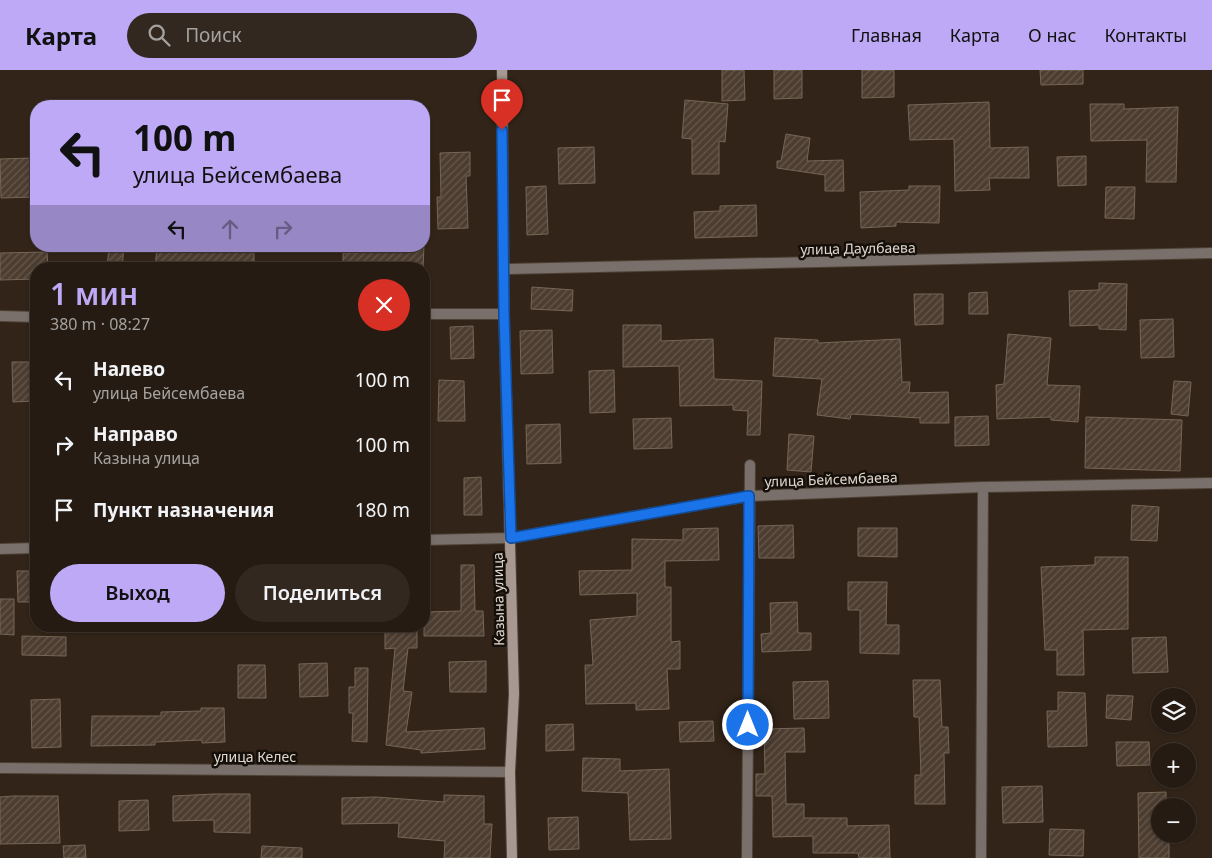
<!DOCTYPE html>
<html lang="ru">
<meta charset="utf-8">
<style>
body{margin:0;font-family:"Noto Sans",sans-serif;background:#322820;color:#f1f3f6;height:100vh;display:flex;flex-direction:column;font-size:19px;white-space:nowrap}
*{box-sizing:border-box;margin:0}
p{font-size:16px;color:#a4a19f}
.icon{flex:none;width:28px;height:28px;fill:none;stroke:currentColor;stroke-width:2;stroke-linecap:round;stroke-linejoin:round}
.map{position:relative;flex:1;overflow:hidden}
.side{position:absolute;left:30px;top:192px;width:400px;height:370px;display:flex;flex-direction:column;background:#261b12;border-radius:20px;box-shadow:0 1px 4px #0004,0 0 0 1px #423932}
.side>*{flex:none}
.banner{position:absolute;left:30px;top:30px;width:400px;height:152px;border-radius:20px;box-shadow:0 1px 4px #0004,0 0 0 1px #423932;background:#bda9f5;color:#111;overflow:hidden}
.buttons{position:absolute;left:1151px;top:618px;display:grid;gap:10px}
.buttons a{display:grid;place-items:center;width:45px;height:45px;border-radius:50%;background:#261b12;box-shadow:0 1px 4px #0004,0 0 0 1px #423932;font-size:25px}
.pin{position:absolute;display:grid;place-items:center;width:42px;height:42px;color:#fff;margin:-51px -21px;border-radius:50% 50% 50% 0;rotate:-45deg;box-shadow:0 0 5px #0007}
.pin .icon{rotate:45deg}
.me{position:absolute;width:55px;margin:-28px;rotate:0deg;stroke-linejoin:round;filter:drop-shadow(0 0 4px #0008)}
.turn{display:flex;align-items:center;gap:18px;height:105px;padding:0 20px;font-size:22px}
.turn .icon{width:65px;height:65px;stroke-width:2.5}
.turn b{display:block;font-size:35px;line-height:42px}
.lanes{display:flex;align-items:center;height:48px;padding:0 20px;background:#0003;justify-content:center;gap:25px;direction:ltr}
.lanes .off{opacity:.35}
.round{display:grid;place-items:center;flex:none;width:52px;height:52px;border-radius:26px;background:#322820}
.summary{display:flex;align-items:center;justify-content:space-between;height:85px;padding:0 20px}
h1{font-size:30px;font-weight:600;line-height:38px;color:#bda9f5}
.button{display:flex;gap:10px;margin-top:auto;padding:10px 20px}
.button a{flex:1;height:58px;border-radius:30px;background:#bda9f5;color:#111;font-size:20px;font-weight:600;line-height:58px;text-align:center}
.button a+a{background:#322820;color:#f1f3f6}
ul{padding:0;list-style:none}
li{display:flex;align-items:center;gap:15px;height:65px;padding:0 20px}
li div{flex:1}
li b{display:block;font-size:19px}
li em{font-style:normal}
header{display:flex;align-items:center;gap:30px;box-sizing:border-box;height:70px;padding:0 25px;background:#bda9f5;color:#111}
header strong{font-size:24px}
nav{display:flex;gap:28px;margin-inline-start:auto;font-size:18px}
.search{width:350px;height:45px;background:#322820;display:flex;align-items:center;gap:12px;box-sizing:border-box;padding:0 18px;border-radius:28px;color:#a4a19f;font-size:19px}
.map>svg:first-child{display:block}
</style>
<header>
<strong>Карта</strong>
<div class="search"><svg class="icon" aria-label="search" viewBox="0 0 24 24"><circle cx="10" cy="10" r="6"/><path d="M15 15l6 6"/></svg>Поиск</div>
<nav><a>Главная</a><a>Карта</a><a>О нас</a><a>Контакты</a></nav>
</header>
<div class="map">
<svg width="1212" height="788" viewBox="0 0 1212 788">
<defs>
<pattern id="building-hatch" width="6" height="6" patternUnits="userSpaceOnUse" patternTransform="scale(1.25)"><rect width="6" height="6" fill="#4c3d30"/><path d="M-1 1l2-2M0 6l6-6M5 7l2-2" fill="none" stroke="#66584d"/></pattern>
</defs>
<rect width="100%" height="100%" fill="#322418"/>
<path fill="url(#building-hatch)" stroke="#756657" d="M 722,0 L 744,0 L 745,30 L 722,31 Z
M 774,0 L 802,0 L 802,28 L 774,29 Z
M 862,0 L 894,0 L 894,27 L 862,28 Z
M 1040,0 L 1083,0 L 1083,14 L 1041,15 Z
M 685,30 L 728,34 L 725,72 L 719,71 L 719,104 L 692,104 L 692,69 L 682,68 Z
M 989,32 L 990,78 L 1028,77 L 1029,108 L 989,108 L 990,120 L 955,121 L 954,69 L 910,70 L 908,35 Z
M 1090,34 L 1124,34 L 1124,39 L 1178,37 L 1176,112 L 1146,112 L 1147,70 L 1091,71 Z
M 786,64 L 810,68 L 807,91 L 843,90 L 844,121 L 825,121 L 825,105 L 777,98 L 777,91 L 781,91 Z
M 594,77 L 595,113 L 559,114 L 558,78 Z
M 470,82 L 470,106 L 466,106 L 468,158 L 438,159 L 437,127 L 441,127 L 440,83 Z
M 1086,86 L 1086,115 L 1058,116 L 1057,87 Z
M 33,88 L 34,127 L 1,128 L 0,89 Z
M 546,116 L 548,164 L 527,165 L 526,117 Z
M 909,116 L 940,116 L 939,153 L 896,152 L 896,156 L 861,158 L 860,122 L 909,120 Z
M 1106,117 L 1135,117 L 1134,149 L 1105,148 Z
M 756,135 L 757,166 L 695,168 L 694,142 L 720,141 L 720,136 Z
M 109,176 L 124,176 L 122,199 L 107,199 Z
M 157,176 L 254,176 L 254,199 L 155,199 Z
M 386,176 L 424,176 L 423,199 L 343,199 L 343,183 L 386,182 Z
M 47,182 L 48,199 L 36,199 L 36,209 L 0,210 L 0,183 Z
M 1099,213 L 1127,214 L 1126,260 L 1099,259 L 1099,255 L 1070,256 L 1069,221 L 1099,220 Z
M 532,217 L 573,220 L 572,241 L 531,239 Z
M 987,222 L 988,244 L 969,244 L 969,223 Z
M 914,224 L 943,224 L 943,254 L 915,255 Z
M 1173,249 L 1174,287 L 1141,288 L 1140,250 Z
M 623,255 L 661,255 L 661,271 L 713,269 L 714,309 L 762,311 L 760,365 L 747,365 L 748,341 L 733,340 L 733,335 L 680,336 L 679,296 L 623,297 Z
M 473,256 L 474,288 L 451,289 L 450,257 Z
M 552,260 L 553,303 L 521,304 L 520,261 Z
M 1008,264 L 1051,268 L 1047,315 L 1080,316 L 1078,352 L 1051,350 L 1051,347 L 997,349 L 996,315 L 1004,314 Z
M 775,268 L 818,270 L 818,273 L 900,269 L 902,312 L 910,312 L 909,323 L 948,322 L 949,353 L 920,353 L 920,348 L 851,344 L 850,349 L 817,345 L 822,309 L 773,306 Z
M 12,292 L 36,292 L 36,331 L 13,332 Z
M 614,300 L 615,342 L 590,343 L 589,301 Z
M 439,310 L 464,311 L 465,351 L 438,351 Z
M 1174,311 L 1191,312 L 1188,346 L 1171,344 Z
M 988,346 L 989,375 L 955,376 L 955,347 Z
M 1086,347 L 1182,350 L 1180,401 L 1085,398 Z
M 671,348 L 672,378 L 634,379 L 633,349 Z
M 560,354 L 561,393 L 527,394 L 526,355 Z
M 789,364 L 814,366 L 811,402 L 787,400 Z
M 481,407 L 482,445 L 464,445 L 464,408 Z
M 1132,435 L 1159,437 L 1157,471 L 1131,470 Z
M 793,455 L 794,488 L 759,488 L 758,456 Z
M 718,458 L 719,490 L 665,491 L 665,517 L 671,517 L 671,572 L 680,571 L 680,599 L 667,599 L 669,639 L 636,640 L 636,633 L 586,634 L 585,595 L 593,595 L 590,550 L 637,546 L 637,523 L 580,525 L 579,501 L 632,500 L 632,469 L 683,470 L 683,459 Z
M 858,458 L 897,458 L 897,487 L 858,486 Z
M 1095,487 L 1128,487 L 1128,559 L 1083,560 L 1084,605 L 1057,605 L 1057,580 L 1045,580 L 1041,497 L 1095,495 Z
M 461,495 L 474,495 L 475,541 L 483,541 L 484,566 L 424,566 L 424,542 L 461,541 Z
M 17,501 L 36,501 L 36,532 L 18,532 Z
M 848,512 L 887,512 L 886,555 L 899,555 L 899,584 L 860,583 L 860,540 L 848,540 Z
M 0,529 L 14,529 L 14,565 L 0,564 Z
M 797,532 L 798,563 L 811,563 L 811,580 L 762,582 L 761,564 L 771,563 L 770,533 Z
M 385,556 L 417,556 L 417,578 L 408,578 L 403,621 L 412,622 L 406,662 L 484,658 L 485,679 L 421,683 L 421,680 L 386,675 L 395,578 L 385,579 Z
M 22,566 L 66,567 L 66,586 L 22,585 Z
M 1166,567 L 1168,602 L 1133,603 L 1132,568 Z
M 486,591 L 486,622 L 450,622 L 449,592 Z
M 327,593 L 328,626 L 300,627 L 299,594 Z
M 238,595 L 265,595 L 266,628 L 238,628 Z
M 355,598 L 368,598 L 367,672 L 352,671 L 353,643 L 349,643 L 349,617 L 355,617 Z
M 913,610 L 940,610 L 942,657 L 948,657 L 949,683 L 944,683 L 945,734 L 915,734 L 915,705 L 921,705 L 919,647 L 914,647 Z
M 828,611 L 829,648 L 794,649 L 793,612 Z
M 1058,622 L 1085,623 L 1087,676 L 1048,677 L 1047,641 L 1058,641 Z
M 1107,625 L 1133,626 L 1131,650 L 1106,648 Z
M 60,629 L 61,677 L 32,678 L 31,630 Z
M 201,638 L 224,638 L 225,672 L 202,673 L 202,670 L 155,672 L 155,675 L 91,676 L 92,646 L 161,646 L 161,642 L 201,641 Z
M 713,651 L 714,671 L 680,672 L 679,652 Z
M 573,654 L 574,680 L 546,681 L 546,655 Z
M 804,658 L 805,682 L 785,682 L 786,734 L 804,734 L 804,748 L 847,748 L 847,756 L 889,755 L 890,788 L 859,788 L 858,783 L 813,783 L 813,766 L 773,767 L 772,726 L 756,726 L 756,704 L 765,704 L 764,659 Z
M 1116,672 L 1149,672 L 1150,695 L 1117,696 Z
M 583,688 L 620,689 L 620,701 L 669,699 L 671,769 L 630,770 L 628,723 L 582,721 Z
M 1042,716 L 1043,752 L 1003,753 L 1002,717 Z
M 1166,722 L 1166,736 L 1160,736 L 1160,767 L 1169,767 L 1169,788 L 1139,788 L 1138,723 Z
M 214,724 L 250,724 L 250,763 L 214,762 L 214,750 L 173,751 L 173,726 Z
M 444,725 L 484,726 L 484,754 L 492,754 L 490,788 L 444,788 L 445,771 L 398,767 L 399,753 L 342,754 L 342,728 L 376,727 L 444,732 Z
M 13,726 L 58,726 L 60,773 L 0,774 L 0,727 Z
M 148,730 L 149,760 L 119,761 L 119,731 Z
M 578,747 L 579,779 L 549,780 L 548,748 Z
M 1050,759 L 1084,760 L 1083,786 L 1049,785 Z
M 85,775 L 86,788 L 64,788 L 63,776 Z
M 262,776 L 302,778 L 302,788 L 261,788 Z"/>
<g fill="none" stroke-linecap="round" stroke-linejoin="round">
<g stroke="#4e4135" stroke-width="12">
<path id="street" d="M 504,199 L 1212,183
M 424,244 L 504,244
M 0,246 L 36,247
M 424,470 L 511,468 L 749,426 L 983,417 L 1212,413
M 0,479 L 36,478
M 0,698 L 510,702
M 747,788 L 750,395
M 981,788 L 983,417"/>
</g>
<g stroke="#4e4135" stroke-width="12">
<path id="secondary" d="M 502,0 L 504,244 L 514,624 L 510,702 L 512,788"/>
</g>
<use href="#street" stroke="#79706b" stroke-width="10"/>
<use href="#secondary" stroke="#a79991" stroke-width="10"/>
</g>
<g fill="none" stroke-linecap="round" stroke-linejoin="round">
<g stroke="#114b97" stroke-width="12">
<path id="route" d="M 502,60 L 504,244 L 511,468 L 749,426 L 748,655"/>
</g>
<use href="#route" stroke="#1a73e8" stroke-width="9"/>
</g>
<g text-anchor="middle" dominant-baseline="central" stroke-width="5" stroke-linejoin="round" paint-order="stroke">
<g font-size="14" fill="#e0d7cf" stroke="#150f09">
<text transform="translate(858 178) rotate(-1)">улица Даулбаева</text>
<text transform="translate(831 409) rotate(-2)">улица Бейсембаева</text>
<text transform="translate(498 529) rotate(-91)">Казына улица</text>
<text x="255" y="686">улица Келес</text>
</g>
</g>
</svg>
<div class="buttons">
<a><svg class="icon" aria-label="layers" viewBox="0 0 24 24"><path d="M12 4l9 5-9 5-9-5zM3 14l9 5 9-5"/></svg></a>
<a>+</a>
<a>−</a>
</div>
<div class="pin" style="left:502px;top:60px;background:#d93025"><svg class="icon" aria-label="arrive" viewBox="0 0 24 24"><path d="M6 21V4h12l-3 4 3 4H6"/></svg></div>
<svg class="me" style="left:748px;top:655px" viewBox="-20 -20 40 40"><circle r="17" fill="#1a73e8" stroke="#fff" stroke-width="3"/><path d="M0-11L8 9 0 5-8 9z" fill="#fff"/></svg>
<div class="banner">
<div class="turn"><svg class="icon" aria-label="left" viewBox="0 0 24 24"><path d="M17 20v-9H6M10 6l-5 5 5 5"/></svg><div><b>100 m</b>улица Бейсембаева</div></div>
<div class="lanes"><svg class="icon" aria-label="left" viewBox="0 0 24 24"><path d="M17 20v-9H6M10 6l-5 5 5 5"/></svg><svg class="icon off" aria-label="ahead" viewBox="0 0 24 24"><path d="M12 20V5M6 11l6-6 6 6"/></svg><svg class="icon off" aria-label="right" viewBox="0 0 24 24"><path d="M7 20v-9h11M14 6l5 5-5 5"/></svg></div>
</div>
<section class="side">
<div class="summary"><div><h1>1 мин</h1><p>380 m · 08:27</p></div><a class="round" style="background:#d93025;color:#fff"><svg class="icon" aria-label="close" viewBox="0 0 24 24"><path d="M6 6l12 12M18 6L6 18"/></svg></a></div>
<ul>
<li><svg class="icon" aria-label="left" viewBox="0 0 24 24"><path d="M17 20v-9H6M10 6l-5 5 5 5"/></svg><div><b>Налево</b><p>улица Бейсембаева</p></div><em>100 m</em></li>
<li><svg class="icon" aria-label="right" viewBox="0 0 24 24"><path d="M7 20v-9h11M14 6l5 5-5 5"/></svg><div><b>Направо</b><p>Казына улица</p></div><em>100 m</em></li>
<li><svg class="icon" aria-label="arrive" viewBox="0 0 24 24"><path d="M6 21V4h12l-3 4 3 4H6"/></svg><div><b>Пункт назначения</b></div><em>180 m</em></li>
</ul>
<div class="button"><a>Выход</a><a>Поделиться</a></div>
</section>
</div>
